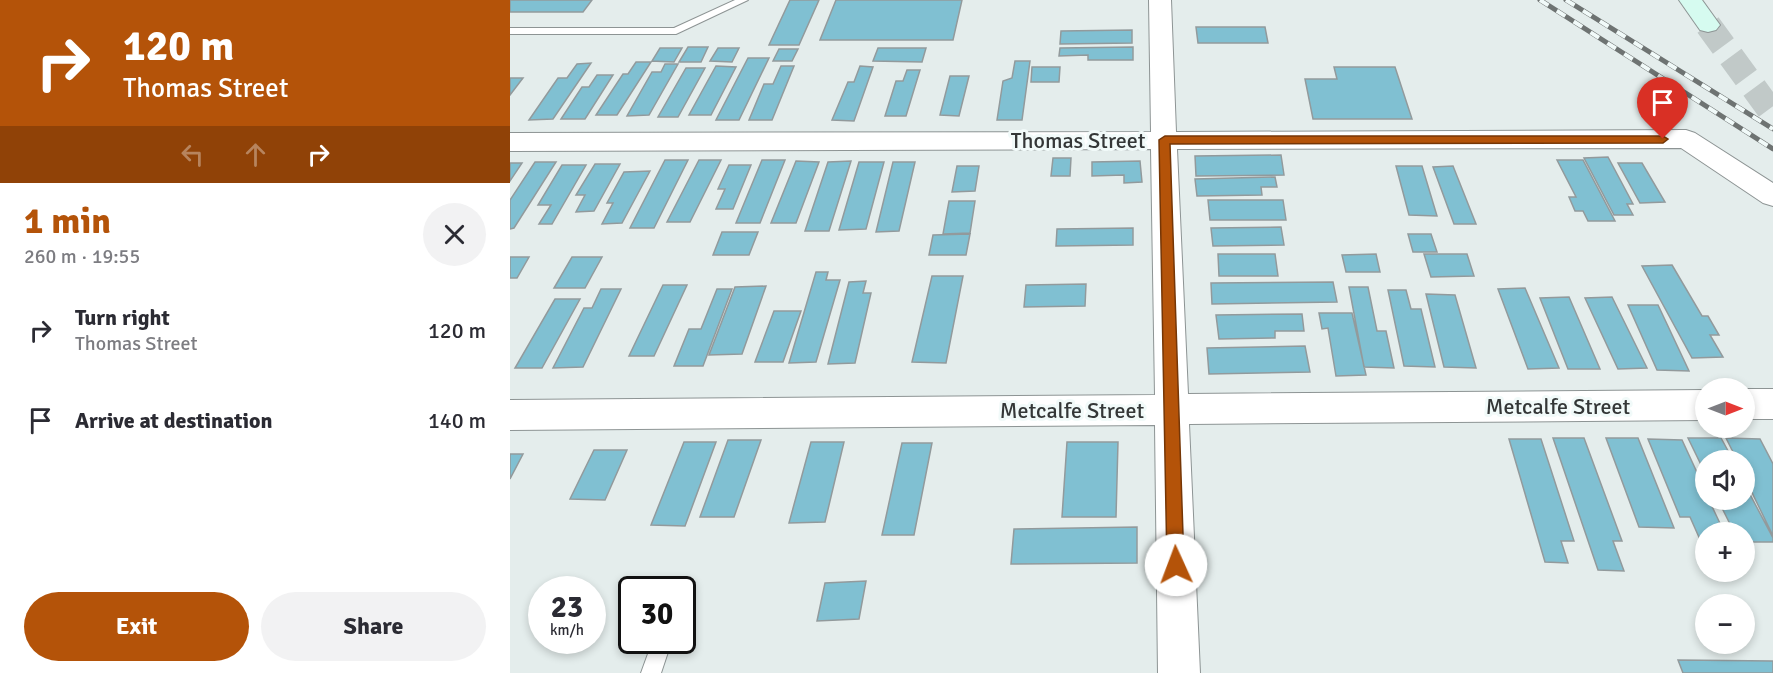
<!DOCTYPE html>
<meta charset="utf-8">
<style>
body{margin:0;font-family:Signika,sans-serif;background:#f2f2f3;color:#2b2b33;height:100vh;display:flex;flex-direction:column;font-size:22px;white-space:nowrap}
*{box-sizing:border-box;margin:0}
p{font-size:20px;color:#7c7c81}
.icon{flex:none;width:33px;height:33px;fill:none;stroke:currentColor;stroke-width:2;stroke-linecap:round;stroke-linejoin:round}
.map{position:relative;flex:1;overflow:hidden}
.drawer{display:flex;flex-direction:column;background:#fff;width:510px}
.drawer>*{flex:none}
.top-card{background:#b45309;color:#fff;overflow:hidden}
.needle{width:39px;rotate:90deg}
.buttons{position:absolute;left:1185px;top:378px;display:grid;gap:12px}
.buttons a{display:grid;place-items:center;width:60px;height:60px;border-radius:50%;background:#fff;box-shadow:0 3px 9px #0003;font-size:30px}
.speed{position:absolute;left:18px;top:576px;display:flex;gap:12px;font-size:30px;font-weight:700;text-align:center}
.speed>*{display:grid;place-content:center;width:78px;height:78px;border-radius:50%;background:#fff;box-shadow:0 3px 9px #0003;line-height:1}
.speed small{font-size:15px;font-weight:400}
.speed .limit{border:3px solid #111;border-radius:9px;background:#fff;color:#111}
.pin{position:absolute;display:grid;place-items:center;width:51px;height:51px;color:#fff;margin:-62px -26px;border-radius:50% 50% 50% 0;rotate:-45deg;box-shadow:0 0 6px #0007}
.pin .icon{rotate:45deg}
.me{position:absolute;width:66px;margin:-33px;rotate:358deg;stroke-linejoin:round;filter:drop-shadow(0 0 4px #0008)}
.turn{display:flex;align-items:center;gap:21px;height:126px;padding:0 24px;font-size:27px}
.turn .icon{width:78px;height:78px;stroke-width:2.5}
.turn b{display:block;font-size:42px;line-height:51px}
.lanes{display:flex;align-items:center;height:57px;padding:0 24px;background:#0003;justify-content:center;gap:30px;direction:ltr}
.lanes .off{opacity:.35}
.round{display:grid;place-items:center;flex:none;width:63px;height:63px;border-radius:32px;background:#f2f2f3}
.headline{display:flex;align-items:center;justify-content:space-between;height:102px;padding:0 24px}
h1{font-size:36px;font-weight:800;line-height:45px;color:#b45309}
.cta{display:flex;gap:12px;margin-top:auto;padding:12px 24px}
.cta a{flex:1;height:69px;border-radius:36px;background:#b45309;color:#fff;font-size:24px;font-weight:800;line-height:69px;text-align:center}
.cta a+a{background:#f2f2f3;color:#2b2b33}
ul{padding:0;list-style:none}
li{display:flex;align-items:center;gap:18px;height:90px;padding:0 24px}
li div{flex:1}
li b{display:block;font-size:22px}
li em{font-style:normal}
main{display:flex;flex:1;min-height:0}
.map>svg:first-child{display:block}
</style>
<main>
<section class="drawer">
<div class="top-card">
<div class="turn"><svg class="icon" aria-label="right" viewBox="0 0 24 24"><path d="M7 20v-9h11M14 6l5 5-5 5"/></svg><div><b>120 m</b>Thomas Street</div></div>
<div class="lanes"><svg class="icon off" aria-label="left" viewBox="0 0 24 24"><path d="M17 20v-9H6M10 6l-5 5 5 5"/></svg><svg class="icon off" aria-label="ahead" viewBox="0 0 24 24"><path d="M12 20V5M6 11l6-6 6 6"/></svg><svg class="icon" aria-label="right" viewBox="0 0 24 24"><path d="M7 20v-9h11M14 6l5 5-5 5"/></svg></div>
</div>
<div class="headline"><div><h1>1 min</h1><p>260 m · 19:55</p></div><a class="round"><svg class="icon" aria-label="close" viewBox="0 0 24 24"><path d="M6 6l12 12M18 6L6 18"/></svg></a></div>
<ul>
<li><svg class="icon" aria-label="right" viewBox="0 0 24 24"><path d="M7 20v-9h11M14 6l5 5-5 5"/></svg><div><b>Turn right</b><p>Thomas Street</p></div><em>120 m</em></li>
<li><svg class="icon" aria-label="arrive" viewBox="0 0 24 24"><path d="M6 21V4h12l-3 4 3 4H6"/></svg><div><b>Arrive at destination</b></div><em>140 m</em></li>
</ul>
<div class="cta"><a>Exit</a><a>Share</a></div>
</section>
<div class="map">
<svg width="1263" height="673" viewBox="0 0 1263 673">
<rect width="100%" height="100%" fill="#e4edec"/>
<path fill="#80c0d2" stroke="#929a9c" stroke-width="1.5" d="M 0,0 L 82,0 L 73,12 L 0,12 Z
M 280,0 L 309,0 L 289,45 L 259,45 Z
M 326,0 L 452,0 L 443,40 L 310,40 Z
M 686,27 L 755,27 L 758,43 L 688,43 Z
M 622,30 L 622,43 L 550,44 L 551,31 Z
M 178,47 L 198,47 L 191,62 L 169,62 Z
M 623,47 L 623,60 L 578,60 L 578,55 L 549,56 L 550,48 Z
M 150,48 L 172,48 L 164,62 L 142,61 Z
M 208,48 L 229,48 L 222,62 L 200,61 Z
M 368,48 L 416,48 L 412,62 L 363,61 Z
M 269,49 L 288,49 L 282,61 L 263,61 Z
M 238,58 L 259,58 L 229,120 L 206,120 Z
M 505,61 L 520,61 L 512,120 L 487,120 L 493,81 L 502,78 Z
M 126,62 L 141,62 L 107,115 L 86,115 L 113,74 L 118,74 Z
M 81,63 L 43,119 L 19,120 L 48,78 L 57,78 L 67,64 Z
M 155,64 L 168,64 L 139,115 L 117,116 L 142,72 L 151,72 Z
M 206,66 L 226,67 L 201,115 L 179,115 Z
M 271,66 L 284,66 L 262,120 L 239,120 L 254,84 L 263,84 Z
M 350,66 L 363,67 L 344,121 L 322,120 L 338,82 L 344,82 Z
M 522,67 L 550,67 L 549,82 L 521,82 Z
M 824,67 L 885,67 L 902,119 L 803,119 L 795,79 L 827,79 Z
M 176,68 L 195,68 L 168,117 L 148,117 Z
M 397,70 L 410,70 L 396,116 L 375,116 L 386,81 L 393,81 Z
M 87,75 L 103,75 L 75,119 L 51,119 L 72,87 L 79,87 Z
M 440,76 L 459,76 L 449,116 L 430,115 Z
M 0,78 L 13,78 L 0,95 Z
M 771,155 L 774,175 L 686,176 L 685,156 Z
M 1098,157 L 1123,204 L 1117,204 L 1123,215 L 1104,215 L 1074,158 Z
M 543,158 L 561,158 L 560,176 L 541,176 Z
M 155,160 L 178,160 L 144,228 L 120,228 Z
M 189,160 L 211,160 L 180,222 L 157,222 Z
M 252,160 L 275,160 L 250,223 L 226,223 Z
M 1047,160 L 1073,160 L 1105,221 L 1078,221 L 1073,211 L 1065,211 L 1059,197 L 1066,197 Z
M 286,161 L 309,162 L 286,223 L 261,223 Z
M 341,161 L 319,231 L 295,231 L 318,162 Z
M 630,161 L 632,182 L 614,183 L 614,175 L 582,176 L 582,162 Z
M 25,162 L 46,162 L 4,228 L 0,229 L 0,200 Z
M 349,162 L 374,162 L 356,229 L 329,230 Z
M 383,162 L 405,162 L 389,231 L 366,232 Z
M 0,163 L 12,163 L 0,181 Z
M 1108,163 L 1132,163 L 1155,202 L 1130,203 Z
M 85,164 L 110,164 L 84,211 L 66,212 L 75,195 L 66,195 Z
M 52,165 L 76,165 L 42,224 L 29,224 L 41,205 L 28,205 Z
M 219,165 L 241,165 L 223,209 L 206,209 L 215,189 L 208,189 Z
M 447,166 L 469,166 L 465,191 L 442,192 Z
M 886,166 L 912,166 L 927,216 L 899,215 Z
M 943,166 L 966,224 L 944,224 L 923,167 Z
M 140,171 L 112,223 L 92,224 L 103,203 L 97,203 L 114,172 Z
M 765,177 L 767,187 L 751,187 L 752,195 L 687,196 L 685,179 Z
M 698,200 L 773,200 L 776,220 L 700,220 Z
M 439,201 L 465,201 L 460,233 L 433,234 Z
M 771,227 L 774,245 L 703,246 L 701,228 Z
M 623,228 L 623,245 L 546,246 L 547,229 Z
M 212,232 L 248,232 L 239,255 L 203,255 Z
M 460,234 L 456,255 L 419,255 L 423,235 Z
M 898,234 L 921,234 L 927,252 L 903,252 Z
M 708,254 L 765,254 L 768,276 L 709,276 Z
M 866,254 L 870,272 L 836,272 L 832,255 Z
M 914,254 L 957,254 L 964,276 L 921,277 Z
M 0,257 L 19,257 L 7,278 L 0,278 Z
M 62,257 L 92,257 L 75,288 L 44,288 Z
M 1162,265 L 1192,316 L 1198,316 L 1209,335 L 1200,335 L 1213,357 L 1182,358 L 1132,266 Z
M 306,272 L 318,272 L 316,280 L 330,280 L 306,362 L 279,363 Z
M 422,276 L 453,276 L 436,363 L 402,362 Z
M 356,281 L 353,293 L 361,293 L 345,363 L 318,364 L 339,282 Z
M 823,282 L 827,302 L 702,304 L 701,283 Z
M 576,284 L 575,306 L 514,307 L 516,285 Z
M 153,285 L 177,285 L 144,356 L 119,356 Z
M 256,286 L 232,354 L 199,355 L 225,287 Z
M 839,287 L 858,287 L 867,331 L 876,331 L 884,368 L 854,367 Z
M 1015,288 L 1049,368 L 1018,369 L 988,289 Z
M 91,289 L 111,289 L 73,367 L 43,368 L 74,308 L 82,308 Z
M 207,289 L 222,289 L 193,366 L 164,366 L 179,329 L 191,329 Z
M 878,290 L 896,290 L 901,309 L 911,309 L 925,367 L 894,366 Z
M 916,294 L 945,295 L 966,368 L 934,367 Z
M 1059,297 L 1090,369 L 1058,369 L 1030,298 Z
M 1102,297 L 1137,368 L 1108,369 L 1075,298 Z
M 45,299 L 70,299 L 32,368 L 5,368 Z
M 1118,305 L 1148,305 L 1179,371 L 1147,370 Z
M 264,311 L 291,311 L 273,362 L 245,362 Z
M 809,313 L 842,313 L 856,375 L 826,376 L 818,328 L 812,329 Z
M 792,314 L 794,331 L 765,331 L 765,338 L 709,339 L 706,315 Z
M 795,346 L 800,372 L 699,374 L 697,348 Z
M 1043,438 L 1074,438 L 1112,541 L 1103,541 L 1114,571 L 1088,570 Z
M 1096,438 L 1128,438 L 1164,528 L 1129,527 Z
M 1178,438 L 1211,438 L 1223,460 L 1196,460 L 1196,475 Z
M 1216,438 L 1250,439 L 1263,464 L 1263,536 L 1234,476 L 1234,460 L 1227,460 Z
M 999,439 L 1031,439 L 1064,541 L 1051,541 L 1058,563 L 1035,562 Z
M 1138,439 L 1172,440 L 1196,492 L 1196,500 L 1199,500 L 1214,532 L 1196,532 L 1196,544 L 1192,544 L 1180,517 L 1170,517 Z
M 218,440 L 251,440 L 224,517 L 190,517 Z
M 174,442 L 206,442 L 175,526 L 141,525 Z
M 301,442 L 334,442 L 315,522 L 279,523 Z
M 557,442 L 608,442 L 606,517 L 552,517 Z
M 392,443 L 422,443 L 404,535 L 372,535 Z
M 84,450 L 117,450 L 95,500 L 60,499 Z
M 0,454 L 13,454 L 0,479 Z
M 1234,483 L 1263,538 L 1263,542 L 1234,542 L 1234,532 L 1224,532 L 1208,500 L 1234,500 Z
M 627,527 L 627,563 L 501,564 L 504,529 Z
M 356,581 L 349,619 L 307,621 L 315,583 Z
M 1168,660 L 1263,661 L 1263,673 L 1173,673 Z"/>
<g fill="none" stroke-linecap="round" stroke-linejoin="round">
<path stroke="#c1c9c8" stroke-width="26" stroke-dasharray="26 13" stroke-linecap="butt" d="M 1198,25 L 1263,114"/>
<g stroke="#8d9494" stroke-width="2">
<path id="lane" d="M 225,0 L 238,0 L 166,34 L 0,34 L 0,28 L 164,28 Z
M 143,640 L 162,640 L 151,673 L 131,673 Z"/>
</g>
<g stroke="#8d9494" stroke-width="2">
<path id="street" d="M 639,0 L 661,0 L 666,132 L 1176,130 L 1185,133 L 1263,183 L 1263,206 L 1253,203 L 1171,148 L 667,149 L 678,394 L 1196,390 L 1196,420 L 679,424 L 690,673 L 648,673 L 645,425 L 0,430 L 0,400 L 645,395 L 641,149 L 0,151 L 0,133 L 641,132 Z
M 1234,389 L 1263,389 L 1263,419 L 1234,419 Z"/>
</g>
<g stroke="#8d9494" stroke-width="2">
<path id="secondary" d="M 1169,0 L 1192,0 L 1210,25 L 1206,30 L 1198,32 L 1190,30 Z"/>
</g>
<use href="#lane" fill="#fff" fill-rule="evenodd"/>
<use href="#street" fill="#fff" fill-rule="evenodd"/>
<use href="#secondary" fill="#d6fbf0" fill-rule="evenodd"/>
<g stroke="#6e7372" stroke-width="5">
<path id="rail" d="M 1030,0 L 1263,149
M 1056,0 L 1263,129"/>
</g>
<use href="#rail" stroke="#f1faf9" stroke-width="4" stroke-dasharray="10" stroke-linecap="butt"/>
</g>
<path fill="#b45309" stroke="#753606" stroke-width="1.5" d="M 655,136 L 1153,136 L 1158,139 L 1153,143 L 660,144 L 674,565 L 672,571 L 666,573 L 660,571 L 657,565 L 649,140 Z"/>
<g text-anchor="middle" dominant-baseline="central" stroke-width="6" stroke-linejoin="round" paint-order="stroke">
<g font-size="22" fill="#343737" stroke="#f1faf9">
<text x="568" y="140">Thomas Street</text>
<text x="1048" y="406">Metcalfe Street</text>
<text x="562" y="410">Metcalfe Street</text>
</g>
</g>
</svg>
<div class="buttons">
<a><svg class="needle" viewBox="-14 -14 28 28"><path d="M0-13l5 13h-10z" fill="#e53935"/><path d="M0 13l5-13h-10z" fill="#7c7c81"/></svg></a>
<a><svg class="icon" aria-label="sound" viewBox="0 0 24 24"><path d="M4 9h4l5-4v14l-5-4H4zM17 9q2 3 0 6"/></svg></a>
<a>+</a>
<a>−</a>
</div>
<div class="speed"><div>23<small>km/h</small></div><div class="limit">30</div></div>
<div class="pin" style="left:1153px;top:139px;background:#d93025"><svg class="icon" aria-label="arrive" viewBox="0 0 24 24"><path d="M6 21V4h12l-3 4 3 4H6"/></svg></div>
<svg class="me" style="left:666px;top:565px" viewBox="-20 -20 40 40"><circle r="19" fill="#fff"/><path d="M0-13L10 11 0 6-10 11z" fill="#b45309"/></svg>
</div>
</main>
